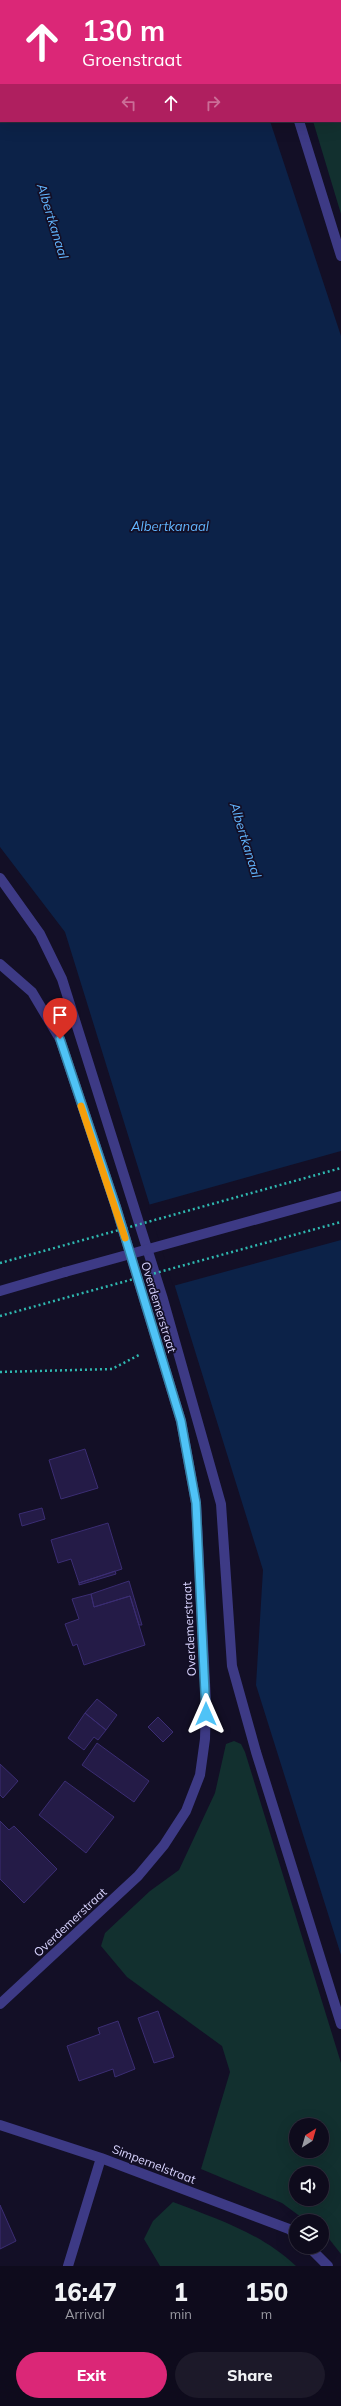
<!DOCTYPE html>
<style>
body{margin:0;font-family:Mulish,sans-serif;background:#1c1929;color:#f1f3f6;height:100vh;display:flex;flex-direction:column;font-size:15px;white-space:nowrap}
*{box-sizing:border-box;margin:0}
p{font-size:13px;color:#9b9ba3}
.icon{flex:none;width:22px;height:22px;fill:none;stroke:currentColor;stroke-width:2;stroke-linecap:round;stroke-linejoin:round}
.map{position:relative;height:2266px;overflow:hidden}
.side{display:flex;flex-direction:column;background:#0e0b1c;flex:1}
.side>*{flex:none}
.top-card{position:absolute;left:0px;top:0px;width:341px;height:122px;box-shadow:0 4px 16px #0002,0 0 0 1px #2e2b3b;background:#db2777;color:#fff;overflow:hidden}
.needle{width:26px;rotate:37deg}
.controls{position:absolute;left:289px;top:2118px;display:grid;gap:8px}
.controls a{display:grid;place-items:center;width:40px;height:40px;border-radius:50%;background:#0e0b1c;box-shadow:0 4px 16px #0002,0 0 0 1px #2e2b3b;font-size:20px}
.pin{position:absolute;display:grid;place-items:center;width:34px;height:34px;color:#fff;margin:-41px -17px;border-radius:50% 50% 50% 0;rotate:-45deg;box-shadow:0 0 4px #0007}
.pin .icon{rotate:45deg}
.me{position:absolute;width:44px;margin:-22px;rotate:0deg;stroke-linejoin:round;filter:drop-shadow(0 0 3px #0008)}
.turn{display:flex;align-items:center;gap:14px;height:84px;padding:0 16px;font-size:18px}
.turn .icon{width:52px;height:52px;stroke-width:2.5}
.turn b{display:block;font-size:28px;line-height:34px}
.lanes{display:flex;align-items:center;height:38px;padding:0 16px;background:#0003;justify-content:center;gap:20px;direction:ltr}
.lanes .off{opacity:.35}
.eta{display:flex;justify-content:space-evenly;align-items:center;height:68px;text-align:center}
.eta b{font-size:24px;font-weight:800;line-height:28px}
.action{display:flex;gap:8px;margin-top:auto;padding:8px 16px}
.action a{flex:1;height:46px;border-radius:24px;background:#db2777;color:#fff;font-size:16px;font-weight:800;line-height:46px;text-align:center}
.action a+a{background:#1c1929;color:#f1f3f6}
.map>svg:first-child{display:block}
</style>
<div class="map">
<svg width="341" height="2266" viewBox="0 0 341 2266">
<rect width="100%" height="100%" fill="#130f26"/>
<path fill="#12302f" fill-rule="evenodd" d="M 276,0 L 341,0 L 341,214 L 313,121 L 340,121 L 340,1 Z
M 234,1741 L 241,1744 L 245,1752 L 341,2063 L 341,2254 L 322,2230 L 322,2221 L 305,2220 L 282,2203 L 201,2169 L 230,2072 L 222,2046 L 127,1977 L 101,1946 L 105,1933 L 150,1891 L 179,1870 L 215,1793 L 226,1744 ZM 296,2125 L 322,2125 L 322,2151 L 296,2151 ZM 296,2173 L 322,2173 L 322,2199 L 296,2199 Z
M 173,2202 C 217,2219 261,2233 296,2266 L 160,2266 L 144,2239 L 153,2221 Z"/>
<path fill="#0c2248" d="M 0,0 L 230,0 L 1,1 L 1,121 L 270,121 L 341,336 L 341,1955 L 256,1685 L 263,1570 L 65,932 L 0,847 Z"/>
<path fill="#130f26" d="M 341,1151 L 341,1240 L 173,1286 L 148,1205 Z"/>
<path fill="#241b47" stroke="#3b2d73" d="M 85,1449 L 98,1488 L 61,1499 L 49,1460 Z
M 42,1508 L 45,1519 L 22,1526 L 19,1514 Z
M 108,1523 L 122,1569 L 79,1583 L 71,1559 L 58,1563 L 51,1540 Z
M 115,1571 L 116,1574 L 79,1585 L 79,1583 Z
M 129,1581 L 142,1625 L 139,1625 L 130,1596 L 94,1607 L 91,1594 Z
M 91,1594 L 94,1607 L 130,1596 L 145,1645 L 84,1665 L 77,1644 L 73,1646 L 65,1624 L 79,1619 L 72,1599 Z
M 97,1699 L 117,1715 L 106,1730 L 85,1713 Z
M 85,1713 L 106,1730 L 98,1740 L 94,1737 L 84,1750 L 68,1738 Z
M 158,1717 L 173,1732 L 163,1742 L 148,1727 Z
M 97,1743 L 149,1781 L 134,1802 L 82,1765 Z
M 0,1764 L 18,1781 L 3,1798 L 0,1795 Z
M 65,1781 L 114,1817 L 86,1853 L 39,1815 Z
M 0,1821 L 9,1830 L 14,1826 L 57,1869 L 24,1903 L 0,1879 Z
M 158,2011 L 174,2057 L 154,2063 L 138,2018 Z
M 118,2021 L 135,2069 L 115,2077 L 113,2069 L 79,2081 L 67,2046 L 100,2034 L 98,2028 Z
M 0,2205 L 16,2241 L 0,2249 Z"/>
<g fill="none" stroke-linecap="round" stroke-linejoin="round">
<path stroke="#2fb8b0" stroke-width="2.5" stroke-dasharray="2 3" stroke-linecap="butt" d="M 0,1263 L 58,1247
M 0,1316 L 72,1296
M 0,1372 L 112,1369 L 139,1355"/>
<path stroke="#3d3a85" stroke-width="10" d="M 261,0 L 261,1
M 299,121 L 341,256
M 0,878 L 40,934 L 62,979 L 163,1299 L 221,1504 L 232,1666 L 256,1752 L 341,2024"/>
<path stroke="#3d3a85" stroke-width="10" d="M 0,964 L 32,992 L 60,1039 L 116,1207 L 181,1421 L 196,1503 L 206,1702 L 205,1739 L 200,1775 L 186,1811 L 164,1845 L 138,1876 L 0,2004
M 0,1291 L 65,1272
M 0,2125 L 101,2158 L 289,2229 L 296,2235
M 309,2247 L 328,2266
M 68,2266 L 101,2158"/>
<path stroke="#2fb8b0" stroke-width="2.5" stroke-dasharray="2 3" stroke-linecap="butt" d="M 58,1247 L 341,1168
M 72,1296 L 341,1222"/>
<path stroke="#3d3a85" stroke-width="10" d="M 65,1272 L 341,1196"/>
</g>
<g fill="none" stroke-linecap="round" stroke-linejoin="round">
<g stroke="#337fa1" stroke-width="10">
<path id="route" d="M 60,1039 L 116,1207 L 181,1421 L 196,1503 L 206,1714"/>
</g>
<use href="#route" stroke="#4fc3f7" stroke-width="7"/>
<path stroke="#f59e0b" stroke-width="7" d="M 81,1106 L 125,1238"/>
</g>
<g text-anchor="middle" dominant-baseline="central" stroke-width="3.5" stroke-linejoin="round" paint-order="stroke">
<g font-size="12" fill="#d9d4ff" stroke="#130f26">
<text transform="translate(159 1307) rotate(73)">Overdemerstraat</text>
<text transform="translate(189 1629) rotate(-93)">Overdemerstraat</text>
<text transform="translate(70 1922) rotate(-43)">Overdemerstraat</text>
<text transform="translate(154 2164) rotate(21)">Simpernelstraat</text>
</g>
<g font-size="13" font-style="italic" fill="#62b6ff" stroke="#130f26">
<text transform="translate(53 221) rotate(73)">Albertkanaal</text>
<text x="170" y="526">Albertkanaal</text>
<text transform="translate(246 840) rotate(73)">Albertkanaal</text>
</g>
</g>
</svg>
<div class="controls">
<a><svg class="needle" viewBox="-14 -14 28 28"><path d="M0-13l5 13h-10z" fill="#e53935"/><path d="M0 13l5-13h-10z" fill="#9b9ba3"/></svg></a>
<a><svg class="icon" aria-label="sound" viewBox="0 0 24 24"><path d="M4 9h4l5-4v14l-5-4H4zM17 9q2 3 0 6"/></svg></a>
<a><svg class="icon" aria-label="layers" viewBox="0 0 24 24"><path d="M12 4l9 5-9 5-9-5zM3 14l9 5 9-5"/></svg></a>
</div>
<div class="pin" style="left:60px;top:1039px;background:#d93025"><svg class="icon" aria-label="arrive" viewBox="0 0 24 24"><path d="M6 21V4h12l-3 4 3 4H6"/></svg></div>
<svg class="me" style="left:206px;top:1714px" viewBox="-20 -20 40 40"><path d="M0-17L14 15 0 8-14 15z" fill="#4fc3f7" stroke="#fff" stroke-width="4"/></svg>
<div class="top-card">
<div class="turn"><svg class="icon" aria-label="ahead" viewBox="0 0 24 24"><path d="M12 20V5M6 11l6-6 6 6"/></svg><div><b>130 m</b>Groenstraat</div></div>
<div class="lanes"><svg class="icon off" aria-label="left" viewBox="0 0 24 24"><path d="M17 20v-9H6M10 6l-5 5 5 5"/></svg><svg class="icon" aria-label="ahead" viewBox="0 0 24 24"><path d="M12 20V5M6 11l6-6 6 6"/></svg><svg class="icon off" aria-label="right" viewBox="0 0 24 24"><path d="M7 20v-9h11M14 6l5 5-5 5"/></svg></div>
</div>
</div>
<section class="side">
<div class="eta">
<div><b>16:47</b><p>Arrival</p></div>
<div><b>1</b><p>min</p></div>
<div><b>150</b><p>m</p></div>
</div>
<div class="action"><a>Exit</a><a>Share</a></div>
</section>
